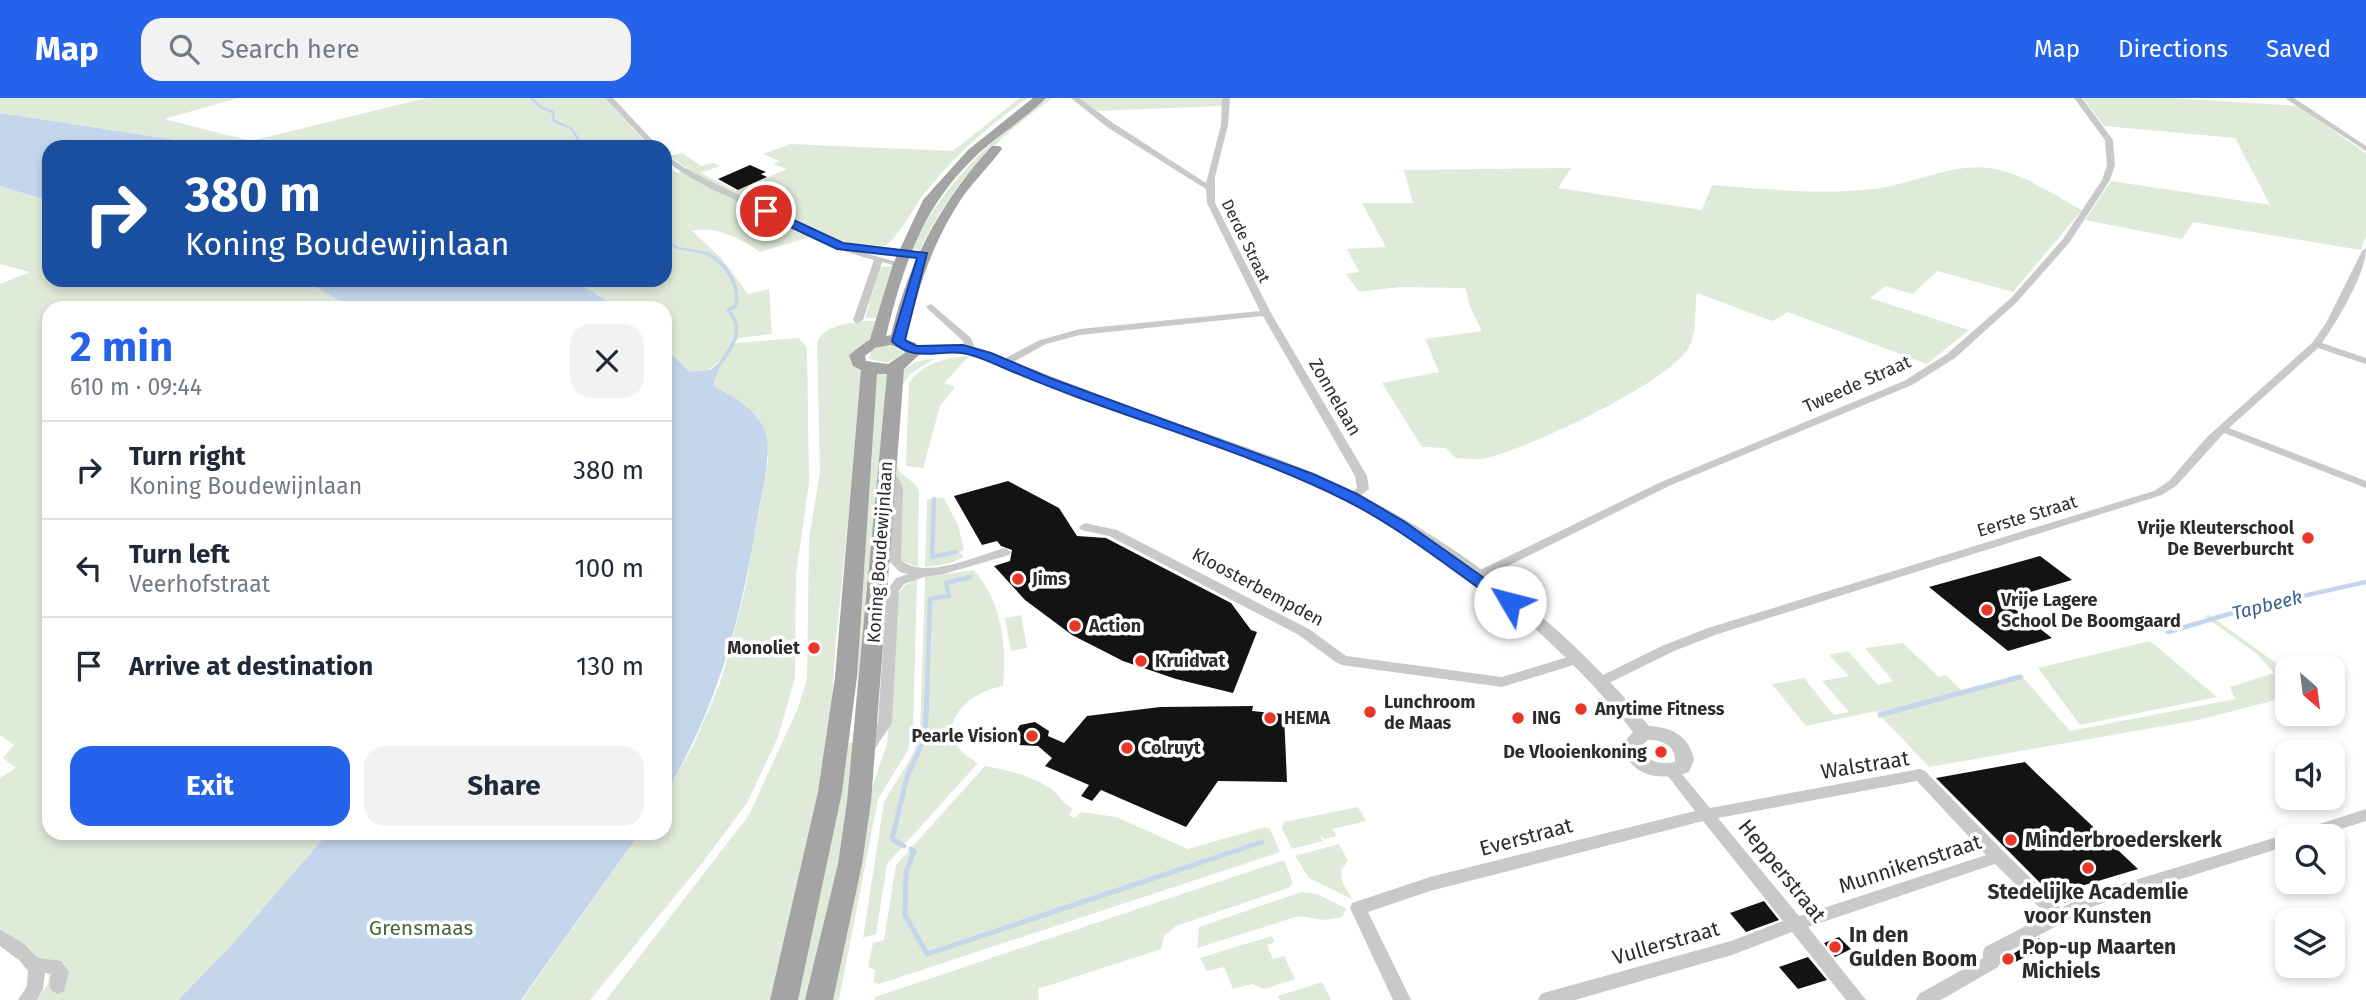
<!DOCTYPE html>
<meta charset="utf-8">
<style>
body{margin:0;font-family:"Fira Sans",sans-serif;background:#f2f2f3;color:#1f2937;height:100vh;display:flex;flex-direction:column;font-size:26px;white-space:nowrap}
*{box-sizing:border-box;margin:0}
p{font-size:23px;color:#747a83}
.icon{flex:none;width:38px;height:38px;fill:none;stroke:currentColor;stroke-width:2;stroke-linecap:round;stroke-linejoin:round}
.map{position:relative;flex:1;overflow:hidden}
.details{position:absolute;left:42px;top:203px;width:630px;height:539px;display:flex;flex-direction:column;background:#fff;border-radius:21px;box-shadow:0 4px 10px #0003}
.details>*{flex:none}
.banner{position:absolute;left:42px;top:42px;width:630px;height:147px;border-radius:21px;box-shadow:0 4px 10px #0003;background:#1a4fa0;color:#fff;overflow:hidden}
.needle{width:46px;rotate:152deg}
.tools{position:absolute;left:2275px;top:558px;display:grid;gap:14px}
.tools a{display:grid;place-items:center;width:70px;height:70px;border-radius:14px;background:#fff;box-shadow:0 4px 10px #0003;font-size:35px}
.pin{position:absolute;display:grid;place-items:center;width:60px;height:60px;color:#fff;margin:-30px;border:4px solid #fff;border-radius:50%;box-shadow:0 2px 7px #0007}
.me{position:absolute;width:77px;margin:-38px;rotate:307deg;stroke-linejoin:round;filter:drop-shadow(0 0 5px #0008)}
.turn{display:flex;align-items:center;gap:24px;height:147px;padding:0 28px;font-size:32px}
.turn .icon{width:91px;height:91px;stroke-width:2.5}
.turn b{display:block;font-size:49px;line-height:60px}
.round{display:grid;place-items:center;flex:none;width:74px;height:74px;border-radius:21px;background:#f2f2f3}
.headline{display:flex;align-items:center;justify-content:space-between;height:119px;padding:0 28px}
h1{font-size:42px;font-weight:700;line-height:52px;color:#2563eb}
.primary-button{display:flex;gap:14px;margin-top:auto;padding:14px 28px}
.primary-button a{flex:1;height:80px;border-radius:21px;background:#2563eb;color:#fff;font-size:28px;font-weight:700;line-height:80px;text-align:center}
.primary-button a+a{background:#f2f2f3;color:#1f2937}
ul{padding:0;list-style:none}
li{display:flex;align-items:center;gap:21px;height:98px;padding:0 28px;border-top:2px solid #e0e1e3}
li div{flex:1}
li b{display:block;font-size:26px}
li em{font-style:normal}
header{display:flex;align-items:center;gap:42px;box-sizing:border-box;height:98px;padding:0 35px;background:#2563eb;color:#fff}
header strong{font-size:33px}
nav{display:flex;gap:38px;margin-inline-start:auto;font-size:24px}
.search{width:490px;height:63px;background:#f2f2f3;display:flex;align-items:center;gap:18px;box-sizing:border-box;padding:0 24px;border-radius:21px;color:#747a83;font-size:26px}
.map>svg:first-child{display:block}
</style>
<header>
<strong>Map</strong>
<div class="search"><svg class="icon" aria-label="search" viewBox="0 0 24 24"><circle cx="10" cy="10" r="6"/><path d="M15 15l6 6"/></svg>Search here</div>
<nav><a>Map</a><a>Directions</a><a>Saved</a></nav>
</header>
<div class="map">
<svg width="2366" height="902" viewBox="0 0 2366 902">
<rect width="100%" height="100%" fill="#fff"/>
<path fill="#e0ead9" d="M 0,0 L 238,0 L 164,21 L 251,43 L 426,0 L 605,0 L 650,49 L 222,49 L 0,15 Z
M 1020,0 L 1028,0 C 989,27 954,58 924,96 C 911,113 902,135 885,148 L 844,145 L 770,112 L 759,117 L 809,139 L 760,154 C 741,141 715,127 692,133 L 722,161 L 748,196 L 769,191 L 772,236 L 738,240 L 735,245 L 799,240 L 807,250 L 809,385 L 796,476 L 795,580 L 778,639 L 747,705 L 703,764 L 590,902 L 522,902 L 640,735 L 665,735 L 665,697 L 693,648 L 720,585 L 732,543 L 745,491 L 768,363 L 766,335 L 729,296 L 713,288 L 720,263 L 705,274 L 690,274 L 665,250 L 665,210 L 618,210 L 574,182 L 665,182 L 665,65 L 677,75 L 688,71 L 670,58 L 682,55 L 701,68 L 713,65 L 720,68 L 701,75 L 736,93 L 787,71 L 773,66 L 779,63 L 763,56 L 790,46 L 953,53 Z
M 1045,0 L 1053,0 C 996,39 949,89 920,152 L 911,151 C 948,80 984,49 1045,0 Z
M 1079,0 L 1222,0 L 1222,8 L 1095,13 Z
M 2083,0 L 2173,0 L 2298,8 L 2366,55 L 2366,138 L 2361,152 L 2193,124 L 2182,141 L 2085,122 L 2111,83 L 2270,107 L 2235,40 L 2104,28 Z
M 1571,70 L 1558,90 L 1702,112 L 1712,87 C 1765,91 1820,97 1873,91 C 1911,87 1951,65 1989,70 C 2023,75 2053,96 2082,112 L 2013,194 L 1937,173 L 1913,196 L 1885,188 L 1870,200 L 1969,232 L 1927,266 L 1788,214 L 1772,223 L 1697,195 C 1694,212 1698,236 1687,252 C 1662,288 1531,349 1487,360 C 1477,362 1465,360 1455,360 L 1446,350 L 1422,349 L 1382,285 L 1439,274 L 1425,241 L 1482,233 L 1470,209 L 1466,190 L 1399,189 L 1359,194 L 1346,176 L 1359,174 L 1347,151 L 1386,149 L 1362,105 L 1413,105 L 1404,72 Z
M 0,88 L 49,103 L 49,182 L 303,182 L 352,210 L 49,210 L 49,735 L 328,735 L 229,850 L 178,902 L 37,902 L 48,886 L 49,877 L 29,853 L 0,830 L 0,680 L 16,670 L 3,660 L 14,647 L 0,637 L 0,186 L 30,174 L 0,166 Z
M 892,168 L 879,220 L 865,220 L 880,169 Z
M 862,223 L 878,223 L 874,236 L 851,258 L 852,265 L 863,274 L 836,543 L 829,643 L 774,902 L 606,902 L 749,717 L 798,610 L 807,581 L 809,441 L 820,374 L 817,245 C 822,228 846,226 862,223 Z
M 887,247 L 902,251 L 904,256 L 887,265 L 869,261 L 871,252 Z
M 969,258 L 944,285 L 955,289 L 940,308 L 923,370 L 906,368 L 909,285 C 922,265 948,259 969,258 Z
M 936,260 L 910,276 L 903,286 L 897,367 C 899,379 915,381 919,393 L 918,469 L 902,463 L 900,459 L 894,376 L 902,272 L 915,264 Z
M 889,274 L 854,634 L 858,579 L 850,577 L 877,275 Z
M 943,399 L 958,427 L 964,452 L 959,454 L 964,459 L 948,466 L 925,469 L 927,402 Z
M 974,472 C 1002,505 1007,547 1003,588 C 960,596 927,638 978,665 L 887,766 L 876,836 L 863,840 L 884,704 L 913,656 L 920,636 L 925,479 Z
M 917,481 L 913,637 L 908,652 L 878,701 L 839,902 L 828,902 L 870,695 L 887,646 L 899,495 L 904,488 Z
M 1021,517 L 1027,550 L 1011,553 L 1005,520 Z
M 2209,517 L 2287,573 L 2287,599 L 2198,622 L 1929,669 L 1876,613 L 1806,628 L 1772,586 L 1804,580 L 1834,617 L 1849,614 L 1822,583 L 1849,578 L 1829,557 L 1848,553 L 1878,587 L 1893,583 L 1865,550 L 1903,545 L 1939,579 L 1946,577 L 1961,592 L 2020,576 L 2070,633 L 2235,601 L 2230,589 L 2274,575 L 2257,556 L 2204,518 Z
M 2150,543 L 2217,599 L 2080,627 L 2038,570 Z
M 845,645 L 860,645 L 851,710 L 811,902 L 791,902 Z
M 985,668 C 1007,672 1029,677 1049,689 C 1059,695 1062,706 1073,711 L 1069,717 L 1075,720 L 1081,714 L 1116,719 L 1188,751 L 1265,729 L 1270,731 L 1280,754 L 879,886 L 874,884 L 875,872 L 868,869 L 873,845 L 884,842 L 896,767 Z
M 1358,709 L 1366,723 L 1333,731 L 1336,738 L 1325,741 L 1320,738 L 1323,743 L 1292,751 L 1282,730 L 1284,724 Z
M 1339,746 L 1348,763 L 1341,772 L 1342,783 L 1352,801 L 1309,780 L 1295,758 Z
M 1284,762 L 1293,785 L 1288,790 L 1176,828 L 1164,838 L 1161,851 L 1038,891 L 1039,902 L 874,902 L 875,899 Z
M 1301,794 L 1317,796 L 1347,811 L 1342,819 L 1324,822 L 1299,818 L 1197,850 L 1199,829 Z
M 1272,838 L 1275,844 L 1267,847 L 1273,861 L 1284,858 L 1295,881 L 1264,891 L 1252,886 L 1233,891 L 1224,869 L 1207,873 L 1200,860 Z
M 1322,884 L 1331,902 L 1280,902 L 1278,898 Z"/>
<path fill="#c4d6eb" d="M 0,15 L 222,49 L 49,49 L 49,103 L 0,88 Z
M 303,182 L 574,182 L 618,210 L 352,210 Z
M 665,250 L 690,274 L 710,272 L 722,262 L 713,288 C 733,298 756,311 765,333 C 772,351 763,391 759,411 C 741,520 721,601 665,697 Z
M 328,735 L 640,735 L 521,902 L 178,902 L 229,850 Z"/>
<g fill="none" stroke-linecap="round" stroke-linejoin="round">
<path stroke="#c4d6eb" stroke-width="2.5" d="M 531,0 L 542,10 L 553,14 L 554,23 L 571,30 L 583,49
M 665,143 L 678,150 L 710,156"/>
<path stroke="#c4d6eb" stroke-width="3.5" d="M 706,155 C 726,165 740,186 736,208 L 728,212 C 748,234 729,252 715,273"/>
<path stroke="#c4d6eb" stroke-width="4.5" d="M 934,401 L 932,459 L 955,454
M 2168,534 L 2253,509 L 2366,484
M 927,596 L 930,501 L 949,498 L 946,485 L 970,479
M 1957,596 L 2021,579"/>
<path stroke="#c4d6eb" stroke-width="5" d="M 1880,617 L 1964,594
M 904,748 L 892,741 L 907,679 L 925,639 L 927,594
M 911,751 L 914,753 L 906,774 L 905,817 L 927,856 L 1262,744"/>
</g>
<path fill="#131313" d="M 750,67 L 766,74 L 761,76 L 767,79 L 738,92 L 718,81 Z
M 1008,383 L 1059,410 L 1077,438 L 1106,440 L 1231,505 L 1251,532 L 1257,534 L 1233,595 L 1176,581 L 1123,563 L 1072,537 L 1025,502 L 994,468 L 1010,463 L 1012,452 L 1001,448 L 997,443 L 982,447 L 954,398 Z
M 2040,458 L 2072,482 L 2003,502 L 2052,540 L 2008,553 L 1929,489 Z
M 1253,608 L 1252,613 L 1284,616 L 1287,684 L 1218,683 L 1186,729 L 1101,692 L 1092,703 L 1081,698 L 1089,687 L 1045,668 L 1052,660 L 1038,648 L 1019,647 L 1013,638 L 1020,627 L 1035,624 L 1049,633 L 1048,638 L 1064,645 L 1087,618 L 1160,609 Z
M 2025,664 L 2036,675 L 2138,771 L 2068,792 L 2075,800 L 2065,805 L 2056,796 L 2052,797 L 1936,680 Z
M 1764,803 L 1779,822 L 1746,834 L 1730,815 Z
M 1839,839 L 1851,851 L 1835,859 L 1824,845 Z
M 2039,840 L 2048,848 L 2009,867 L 2003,862 Z
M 1808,859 L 1827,882 L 1798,891 L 1779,869 Z"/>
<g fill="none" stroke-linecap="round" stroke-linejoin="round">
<path fill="#c9c9c9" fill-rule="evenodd" d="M 605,0 L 613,0 L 659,49 L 651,49 Z
M 1071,0 L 1079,0 L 1113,25 L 1206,85 L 1221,27 L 1222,0 L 1230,0 L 1228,27 L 1215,79 L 1215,105 L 1271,215 L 1367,378 L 1369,391 L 1356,401 L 1348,401 L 1346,399 L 1357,390 L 1355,378 L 1263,218 L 1080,237 L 1046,246 L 1008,267 L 1000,267 L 1000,263 L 1040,242 L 1080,231 L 1260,213 L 1207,105 L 1206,91 L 1107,29 Z
M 2074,0 L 2082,0 L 2113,42 L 2115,67 L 2110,82 L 2069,145 L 2017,204 L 1955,260 L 1912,287 L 1669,388 L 1480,482 L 1472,482 L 1470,479 L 1472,476 L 1661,384 L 1904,283 L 1947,256 L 2011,200 L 2063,141 L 2102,82 L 2107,67 L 2105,42 Z
M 2285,0 L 2294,0 L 2366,48 L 2366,53 Z
M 665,56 L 685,70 L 710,83 L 854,152 L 904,166 L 900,169 L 882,164 L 863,222 L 858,225 L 855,224 L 853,222 L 874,162 C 834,152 797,132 760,114 C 728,98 693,85 665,62 Z
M 859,146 L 923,154 L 927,157 L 923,160 L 856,151 L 856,147 Z
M 2366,150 C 2366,176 2337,223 2322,245 L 2366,260 L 2366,266 L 2318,250 L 2229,330 L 2366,383 L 2366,390 L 2224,335 L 2177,387 L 2162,397 L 1718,536 L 1674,553 L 1607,586 L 1597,586 L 1595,583 L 1597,580 L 1664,547 L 1708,530 L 2154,393 L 2169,383 L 2207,339 L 2313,244 L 2326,225 L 2362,153 Z
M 931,206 L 971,240 L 976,254 L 975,256 L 967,256 L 963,243 L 928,211 L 926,209 Z
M 886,371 L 898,379 L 903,391 L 901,462 C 925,483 978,457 1005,450 L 1011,454 L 1009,457 L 944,476 L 924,479 L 904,486 L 899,493 L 892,625 L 872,655 L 867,656 L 862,655 L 860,651 L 878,624 L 887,493 L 896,480 L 908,476 L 900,474 L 889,463 L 891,391 L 889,382 L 880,374 Z
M 1085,425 L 1117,432 L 1309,531 L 1346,558 L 1502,579 L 1578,556 L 1583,558 L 1585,561 L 1583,564 L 1502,589 L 1342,567 L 1337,565 L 1299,537 L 1109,438 L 1081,432 L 1079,429 Z
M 1671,667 L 1676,669 L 1710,710 L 1920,671 L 1925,673 L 2004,754 L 2061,810 L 2089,796 L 2287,736 L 2292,738 L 2295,734 L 2366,711 L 2366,723 L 2318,738 L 2287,738 L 2287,748 L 2094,808 L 2000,858 L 2001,864 L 1998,869 L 1941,902 L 1916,902 L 1919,896 L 1983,860 L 1983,854 L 1985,849 L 2047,817 L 1995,766 L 1808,829 L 1866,902 L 1846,902 L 1792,834 L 1732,857 L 1575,902 L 1538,902 L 1541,896 L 1547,894 L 1731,843 L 1783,823 L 1703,723 L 1430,793 L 1368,814 L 1411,902 L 1393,902 L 1350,810 L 1352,805 L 1430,779 L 1695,713 L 1664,673 L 1666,669 ZM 1917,683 L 1986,757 L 1799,818 L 1718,720 Z
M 0,831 L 24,846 L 38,860 L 61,863 L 69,874 L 64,893 L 58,896 L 52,893 L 49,888 L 51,876 L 45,875 L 43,891 L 37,902 L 18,902 L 27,888 L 28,873 L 20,863 L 0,848 Z"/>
<path fill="#c9c9c9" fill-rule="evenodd" d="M 954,246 L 989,255 C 1037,272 1085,292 1133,310 C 1198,333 1264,353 1327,381 C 1450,437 1563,524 1649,628 C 1671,629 1690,638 1694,662 L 1689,674 C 1661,684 1627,679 1623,645 L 1633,634 C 1550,530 1437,443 1316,387 C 1258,361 1197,342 1137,320 C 1090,304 1044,285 998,267 L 960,254 L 913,256 L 907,252 L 913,248 ZM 1648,642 C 1663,642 1676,648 1675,664 C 1660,667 1644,664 1642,647 Z"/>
<path fill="#a4a4a4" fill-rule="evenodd" d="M 1033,0 L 1046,0 C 1026,20 1000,36 979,55 C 923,107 904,165 886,238 L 891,237 C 908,165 941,103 992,48 L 1000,48 L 1002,51 C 990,67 976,81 964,97 C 934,141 917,190 906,242 L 916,245 L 921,255 L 904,271 L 871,704 L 862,766 L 833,902 L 805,902 L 838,766 L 847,704 L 887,276 L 877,276 L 857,579 L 842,694 L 798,902 L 770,902 L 818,694 L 835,579 L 861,272 L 853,268 L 849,257 L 870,241 L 893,166 L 923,102 L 968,52 ZM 890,247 L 903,251 L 905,255 L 888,266 L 866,263 L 865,258 L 875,250 Z"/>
</g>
<path fill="#2563eb" stroke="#184099" stroke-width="2" d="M 763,111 L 770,111 L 843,145 L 927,155 L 905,242 L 916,248 L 963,247 L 991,255 L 1050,280 L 1313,376 L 1357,396 L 1405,424 L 1518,504 L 1510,510 L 1504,508 C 1452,472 1401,430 1345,402 C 1237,348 1114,318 1002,269 C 990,264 976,257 962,255 C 937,252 912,264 892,243 L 917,160 L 837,151 L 763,116 Z"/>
<g fill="#e83729" stroke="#fff" stroke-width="2.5">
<circle cx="2308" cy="440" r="7"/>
<circle cx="1018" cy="481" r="7"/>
<circle cx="1987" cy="512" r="7"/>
<circle cx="1075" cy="528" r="7"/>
<circle cx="814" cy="550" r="7"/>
<circle cx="1141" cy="563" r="7"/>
<circle cx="1581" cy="611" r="7"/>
<circle cx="1370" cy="614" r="7"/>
<circle cx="1270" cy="620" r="7"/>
<circle cx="1518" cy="620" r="7"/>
<circle cx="1032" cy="638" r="7"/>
<circle cx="1127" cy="650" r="7"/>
<circle cx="1661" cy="654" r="7"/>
<circle cx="2011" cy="742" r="7"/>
<circle cx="2088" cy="770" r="7"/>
<circle cx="1835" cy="849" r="7"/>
<circle cx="2008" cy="861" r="7"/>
</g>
<g text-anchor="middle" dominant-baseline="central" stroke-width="7" stroke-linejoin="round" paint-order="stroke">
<g font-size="16" fill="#2c2c2c" stroke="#fff">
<text transform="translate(1246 143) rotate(64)">Derde Straat</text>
</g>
<g font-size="18" fill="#2c2c2c" stroke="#fff">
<text transform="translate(1857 286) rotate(-24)">Tweede Straat</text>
<text transform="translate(1335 299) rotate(60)">Zonnelaan</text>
<text transform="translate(2027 418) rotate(-17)">Eerste Straat</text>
<text transform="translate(880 454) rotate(-86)">Koning Boudewijnlaan</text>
<text transform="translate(1258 489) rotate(28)">Kloosterbempden</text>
</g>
<g font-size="18" font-weight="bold" fill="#2c2c2c" stroke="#fff" text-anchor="start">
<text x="2294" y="430" text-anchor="end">Vrije Kleuterschool<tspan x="2294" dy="21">De Beverburcht</tspan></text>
<text x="1032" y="481">Jims</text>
<text x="2001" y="502">Vrije Lagere<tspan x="2001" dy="21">School De Boomgaard</tspan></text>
<text x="1089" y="528">Action</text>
<text x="800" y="550" text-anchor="end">Monoliet</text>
<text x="1155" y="563">Kruidvat</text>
<text x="1384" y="604">Lunchroom<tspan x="1384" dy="21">de Maas</tspan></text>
<text x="1595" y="611">Anytime Fitness</text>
<text x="1284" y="620">HEMA</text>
<text x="1532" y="620">ING</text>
<text x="1018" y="638" text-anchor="end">Pearle Vision</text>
<text x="1141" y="650">Colruyt</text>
<text x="1647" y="654" text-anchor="end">De Vlooienkoning</text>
</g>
<g font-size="19" font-style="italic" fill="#39618f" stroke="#fff">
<text transform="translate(2267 507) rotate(-14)">Tapbeek</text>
</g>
<g font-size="21" fill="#2c2c2c" stroke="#fff">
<text transform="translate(1865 667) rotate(-9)">Walstraat</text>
<text transform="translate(1526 739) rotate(-15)">Everstraat</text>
<text transform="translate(1910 766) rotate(-18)">Munnikenstraat</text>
<text transform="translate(1782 773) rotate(51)">Hepperstraat</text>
<text transform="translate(1666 845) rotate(-16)">Vullerstraat</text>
</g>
<g font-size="21" font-weight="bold" fill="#2c2c2c" stroke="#fff" text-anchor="start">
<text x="2025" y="742">Minderbroederskerk</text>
<text x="2088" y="794" text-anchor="middle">Stedelijke Academlie<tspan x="2088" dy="24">voor Kunsten</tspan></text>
<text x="1849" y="837">In den<tspan x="1849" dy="24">Gulden Boom</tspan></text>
<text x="2022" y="849">Pop-up Maarten<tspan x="2022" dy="24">Michiels</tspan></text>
</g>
<g font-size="21" fill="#486839" stroke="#fff">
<text x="421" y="830">Grensmaas</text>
</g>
</g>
</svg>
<div class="tools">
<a><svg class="needle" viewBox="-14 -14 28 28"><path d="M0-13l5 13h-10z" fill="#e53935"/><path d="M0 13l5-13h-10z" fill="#747a83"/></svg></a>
<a><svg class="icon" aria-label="sound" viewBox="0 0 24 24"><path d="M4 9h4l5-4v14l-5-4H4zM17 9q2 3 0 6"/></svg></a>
<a><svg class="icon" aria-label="search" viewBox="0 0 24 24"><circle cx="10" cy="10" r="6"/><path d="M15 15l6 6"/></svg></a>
<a><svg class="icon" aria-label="layers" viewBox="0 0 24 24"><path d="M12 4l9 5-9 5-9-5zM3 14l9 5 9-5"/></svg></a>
</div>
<div class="pin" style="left:766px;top:113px;background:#d93025"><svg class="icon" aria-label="arrive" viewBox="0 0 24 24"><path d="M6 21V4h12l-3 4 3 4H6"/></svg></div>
<svg class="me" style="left:1510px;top:504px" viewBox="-20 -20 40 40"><circle r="19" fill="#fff"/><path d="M0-13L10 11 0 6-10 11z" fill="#2563eb"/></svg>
<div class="banner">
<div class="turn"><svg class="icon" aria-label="right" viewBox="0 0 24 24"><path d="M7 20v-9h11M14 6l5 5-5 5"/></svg><div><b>380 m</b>Koning Boudewijnlaan</div></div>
</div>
<section class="details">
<div class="headline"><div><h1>2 min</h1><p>610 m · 09:44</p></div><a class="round"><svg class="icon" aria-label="close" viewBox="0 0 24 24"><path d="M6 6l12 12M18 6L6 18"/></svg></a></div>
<ul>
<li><svg class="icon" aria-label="right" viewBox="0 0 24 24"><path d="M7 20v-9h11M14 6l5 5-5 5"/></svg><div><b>Turn right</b><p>Koning Boudewijnlaan</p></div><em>380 m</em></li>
<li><svg class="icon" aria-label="left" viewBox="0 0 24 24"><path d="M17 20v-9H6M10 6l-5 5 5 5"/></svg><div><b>Turn left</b><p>Veerhofstraat</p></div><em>100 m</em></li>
<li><svg class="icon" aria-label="arrive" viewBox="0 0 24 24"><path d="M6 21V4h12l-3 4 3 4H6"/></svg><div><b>Arrive at destination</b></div><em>130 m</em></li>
</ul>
<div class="primary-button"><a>Exit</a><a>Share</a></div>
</section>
</div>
